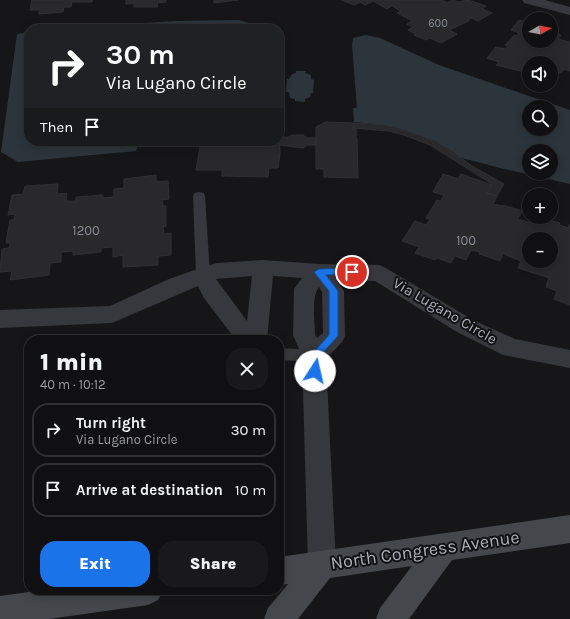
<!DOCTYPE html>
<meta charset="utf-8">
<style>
body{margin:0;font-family:Karla,sans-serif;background:#19191b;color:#f1f3f6;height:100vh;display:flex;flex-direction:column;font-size:15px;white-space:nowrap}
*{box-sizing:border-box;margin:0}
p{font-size:13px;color:#9c9d9f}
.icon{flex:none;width:22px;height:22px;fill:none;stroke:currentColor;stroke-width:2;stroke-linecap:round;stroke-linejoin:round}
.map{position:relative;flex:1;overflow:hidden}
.sheet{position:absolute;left:24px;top:335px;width:260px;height:260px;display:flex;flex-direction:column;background:#101012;border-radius:16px;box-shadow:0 2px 10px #0003,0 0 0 1px #303032}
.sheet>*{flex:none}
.top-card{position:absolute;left:24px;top:24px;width:260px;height:122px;border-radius:16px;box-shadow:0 2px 10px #0003,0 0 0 1px #303032;background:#202124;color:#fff;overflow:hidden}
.needle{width:26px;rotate:81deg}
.fabs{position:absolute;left:522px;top:12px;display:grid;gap:8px}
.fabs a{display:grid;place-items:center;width:36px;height:36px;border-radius:50%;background:#101012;box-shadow:0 2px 10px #0003,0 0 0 1px #303032;font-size:20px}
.pin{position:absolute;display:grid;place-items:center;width:34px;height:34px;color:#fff;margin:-17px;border:2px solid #fff;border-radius:50%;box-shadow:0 1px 4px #0007}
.me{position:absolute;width:44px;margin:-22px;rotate:10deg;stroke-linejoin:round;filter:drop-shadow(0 0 3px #0008)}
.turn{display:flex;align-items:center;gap:14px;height:84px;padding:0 16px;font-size:18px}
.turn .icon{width:52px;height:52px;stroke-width:2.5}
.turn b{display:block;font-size:28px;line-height:34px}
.then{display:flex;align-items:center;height:38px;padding:0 16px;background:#0003;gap:8px;font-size:15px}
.round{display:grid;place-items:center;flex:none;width:42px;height:42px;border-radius:16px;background:#19191b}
.headline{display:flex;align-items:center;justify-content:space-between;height:68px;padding:0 16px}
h1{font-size:24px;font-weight:800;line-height:30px}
.action{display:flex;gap:8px;margin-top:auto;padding:8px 16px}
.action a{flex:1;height:46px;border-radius:16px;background:#1a73e8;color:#fff;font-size:16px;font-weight:800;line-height:46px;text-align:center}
.action a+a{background:#19191b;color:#f1f3f6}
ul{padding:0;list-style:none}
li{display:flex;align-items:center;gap:12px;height:54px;margin:0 8px 6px;padding:0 8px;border:2px solid #303032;border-radius:16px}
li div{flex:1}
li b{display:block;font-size:15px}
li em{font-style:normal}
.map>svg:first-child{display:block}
</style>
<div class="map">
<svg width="570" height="619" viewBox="0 0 570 619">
<rect width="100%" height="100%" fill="#161618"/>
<path fill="#2c353c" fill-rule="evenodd" d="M 239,20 L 249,23 L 248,29 L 50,29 L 176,21 Z
M 29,32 L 29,141 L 139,141 L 136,151 L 18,162 L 1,152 L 17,34 Z
M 366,35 L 380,38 L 439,65 L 570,110 L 570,184 L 500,168 L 462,158 L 435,141 L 407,131 L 384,125 L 354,122 L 353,108 L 357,108 L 352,45 L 353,38 ZM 529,107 L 551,107 L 551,129 L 529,129 ZM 529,151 L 551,151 L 551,173 L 529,173 Z
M 296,71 L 306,71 L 305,73 L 311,75 L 311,79 L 314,80 L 313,93 L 311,93 L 310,97 L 305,99 L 305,102 L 295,101 L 295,99 L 290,98 L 289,92 L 286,92 L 287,79 L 289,79 L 292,74 L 296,73 Z"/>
<path fill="#29292c" stroke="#303034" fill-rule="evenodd" d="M 32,0 L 93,0 L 92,2 L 72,2 L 71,7 L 64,7 L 63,12 L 39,14 L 39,10 L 30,10 Z
M 126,0 L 166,0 L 166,2 L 157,3 L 158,7 L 134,7 L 134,3 L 126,4 Z
M 214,0 L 238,0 L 214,3 Z
M 341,0 L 442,0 L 447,3 L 452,0 L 459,2 L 468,0 L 486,6 L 482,9 L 492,13 L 478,21 L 472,18 L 467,20 L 469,21 L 449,30 L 457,34 L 441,43 L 430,38 L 426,40 L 414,35 L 416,34 L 408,30 L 413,27 L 407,24 L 413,21 L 397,13 L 401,11 L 392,6 L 387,9 L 373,1 L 365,5 L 360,2 L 354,5 Z
M 519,20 L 529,23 L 529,41 L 551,41 L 551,27 L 557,28 L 553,33 L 561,35 L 558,39 L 570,42 L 570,71 L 564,69 L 561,73 L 551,69 L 551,63 L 529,63 L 529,68 L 527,68 L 524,72 L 496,65 L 499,62 L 487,58 L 496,47 L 505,49 L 508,46 L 505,45 L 514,35 L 517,36 L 519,33 L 511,30 Z
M 326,122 L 354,123 L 354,128 L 356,128 L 356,139 L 357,139 L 358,178 L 324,177 L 324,169 L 316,169 L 316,127 Z
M 354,123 L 384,125 L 422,136 L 448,148 L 472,166 L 504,184 L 497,196 L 487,193 L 492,184 L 430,145 L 404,135 L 388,131 L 354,128 Z
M 293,135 L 303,135 L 307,138 L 316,138 L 316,145 L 307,145 L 303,148 L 280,145 L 280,137 L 288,137 Z
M 279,137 L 280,153 L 278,168 L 269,168 L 268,177 L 222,176 L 222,170 L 196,170 L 201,141 L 279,141 Z
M 443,174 L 458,179 L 461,174 L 492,185 L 487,193 L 497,196 L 493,204 L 502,206 L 503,205 L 522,211 L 518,219 L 538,225 L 541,218 L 560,223 L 559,225 L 568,228 L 570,224 L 570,305 L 554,299 L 557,291 L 546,287 L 549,278 L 518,268 L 521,261 L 503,254 L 500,261 L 479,254 L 480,252 L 471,250 L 466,260 L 455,256 L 451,263 L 437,258 L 435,260 L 415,253 L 419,247 L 402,241 L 415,221 L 426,225 L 430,219 L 426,218 L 437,200 L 441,201 L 444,195 L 433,192 ZM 529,239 L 551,239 L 551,261 L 529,261 Z
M 156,175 L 156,182 L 168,181 L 169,199 L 162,200 L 163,206 L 166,206 L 166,226 L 163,227 L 164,234 L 171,233 L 171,255 L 158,256 L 158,265 L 123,267 L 123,255 L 113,257 L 113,247 L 101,248 L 101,252 L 73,255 L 73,251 L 61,252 L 61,262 L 50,263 L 49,275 L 10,280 L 12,271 L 0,272 L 2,249 L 9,248 L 10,243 L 6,243 L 10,220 L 14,220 L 15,214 L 8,215 L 12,195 L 23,194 L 25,186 L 58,184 L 57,194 L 67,193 L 66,201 L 76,201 L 76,197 L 103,195 L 103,198 L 114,197 L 114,189 L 124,188 L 124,179 Z"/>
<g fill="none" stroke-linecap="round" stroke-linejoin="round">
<path fill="#37383d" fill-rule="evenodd" d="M 199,192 L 204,193 L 205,196 L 210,275 L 208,279 L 203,280 L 198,279 L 196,275 L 193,196 L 194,193 Z
M 279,348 L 314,350 L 320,351 L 322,356 L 320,361 L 314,362 L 279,360 Z"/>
<path fill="#37383d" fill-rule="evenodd" d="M 522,0 L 545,0 L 570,7 L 570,15 L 524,3 Z
M 263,260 L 319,264 L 379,265 L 386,268 L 473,320 L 515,339 L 570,350 L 570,368 L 503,355 L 457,332 L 375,281 L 336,280 L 344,291 L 345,336 L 342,342 L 326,359 L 336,565 L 332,575 L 322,579 L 312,575 L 308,565 L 302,356 L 293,335 L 294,289 L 302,278 L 273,276 L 267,340 L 236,340 L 204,298 L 198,286 L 112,323 L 0,328 L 0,310 L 110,306 L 169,279 L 203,267 L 217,263 ZM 252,276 L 247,321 L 216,279 ZM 319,287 L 322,292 L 323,333 L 317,338 L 315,335 C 315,323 311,296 319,287 Z"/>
<path fill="#45474d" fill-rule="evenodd" d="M 570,515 L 570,543 L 452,560 L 409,619 L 376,619 L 380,608 L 412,566 L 330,578 L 298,619 L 264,619 L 268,608 L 288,584 L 279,585 L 279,557 Z
M 43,590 L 163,590 L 158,600 L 148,605 L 49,619 L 0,619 L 0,596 Z"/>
</g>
<path fill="#1a73e8" stroke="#114b97" d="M 352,268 L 355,269 L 356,272 L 355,274 L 326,275 L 338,291 L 338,336 L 319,357 L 320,371 L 318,374 L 311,374 L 310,356 L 329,335 L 329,291 L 314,272 L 319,269 Z"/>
<g text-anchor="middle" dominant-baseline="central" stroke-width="4" stroke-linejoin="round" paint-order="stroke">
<g font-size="11" fill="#888b94">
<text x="438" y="23">600</text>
</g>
<g font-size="13" fill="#888b94">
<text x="86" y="230">1200</text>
<text x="466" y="240">100</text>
</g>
<g font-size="15" fill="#a8adb8" stroke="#111113">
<text transform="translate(445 311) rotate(30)">Via Lugano Circle</text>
</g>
<g font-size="18" fill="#a8adb8" stroke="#111113">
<text transform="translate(425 550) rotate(-8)">North Congress Avenue</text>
</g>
</g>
</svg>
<div class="fabs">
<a><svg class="needle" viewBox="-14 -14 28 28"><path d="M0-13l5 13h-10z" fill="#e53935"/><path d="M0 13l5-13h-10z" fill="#9c9d9f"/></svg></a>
<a><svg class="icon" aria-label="sound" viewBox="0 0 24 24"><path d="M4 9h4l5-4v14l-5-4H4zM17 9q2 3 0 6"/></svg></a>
<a><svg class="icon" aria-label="search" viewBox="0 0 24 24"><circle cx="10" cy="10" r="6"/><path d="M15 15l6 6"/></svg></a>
<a><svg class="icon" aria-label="layers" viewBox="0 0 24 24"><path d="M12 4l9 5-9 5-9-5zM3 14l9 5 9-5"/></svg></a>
<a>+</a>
<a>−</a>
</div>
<div class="pin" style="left:352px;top:272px;background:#d93025"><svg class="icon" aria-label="arrive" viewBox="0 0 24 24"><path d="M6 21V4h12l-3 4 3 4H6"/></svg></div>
<svg class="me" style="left:315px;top:371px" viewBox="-20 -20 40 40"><circle r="19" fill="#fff"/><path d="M0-13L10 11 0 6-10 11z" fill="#1a73e8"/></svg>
<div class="top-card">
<div class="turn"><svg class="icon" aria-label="right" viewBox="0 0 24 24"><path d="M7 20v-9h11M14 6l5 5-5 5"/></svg><div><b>30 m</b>Via Lugano Circle</div></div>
<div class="then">Then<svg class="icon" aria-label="arrive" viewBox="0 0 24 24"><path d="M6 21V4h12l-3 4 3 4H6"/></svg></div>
</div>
<section class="sheet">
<div class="headline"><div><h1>1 min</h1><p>40 m · 10:12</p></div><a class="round"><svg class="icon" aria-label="close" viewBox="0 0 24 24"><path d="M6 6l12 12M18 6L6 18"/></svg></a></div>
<ul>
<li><svg class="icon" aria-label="right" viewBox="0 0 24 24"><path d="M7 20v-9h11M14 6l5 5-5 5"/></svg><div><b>Turn right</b><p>Via Lugano Circle</p></div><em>30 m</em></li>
<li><svg class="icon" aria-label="arrive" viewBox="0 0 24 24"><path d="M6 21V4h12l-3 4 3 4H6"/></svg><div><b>Arrive at destination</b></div><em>10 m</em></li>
</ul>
<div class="action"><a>Exit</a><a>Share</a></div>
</section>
</div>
